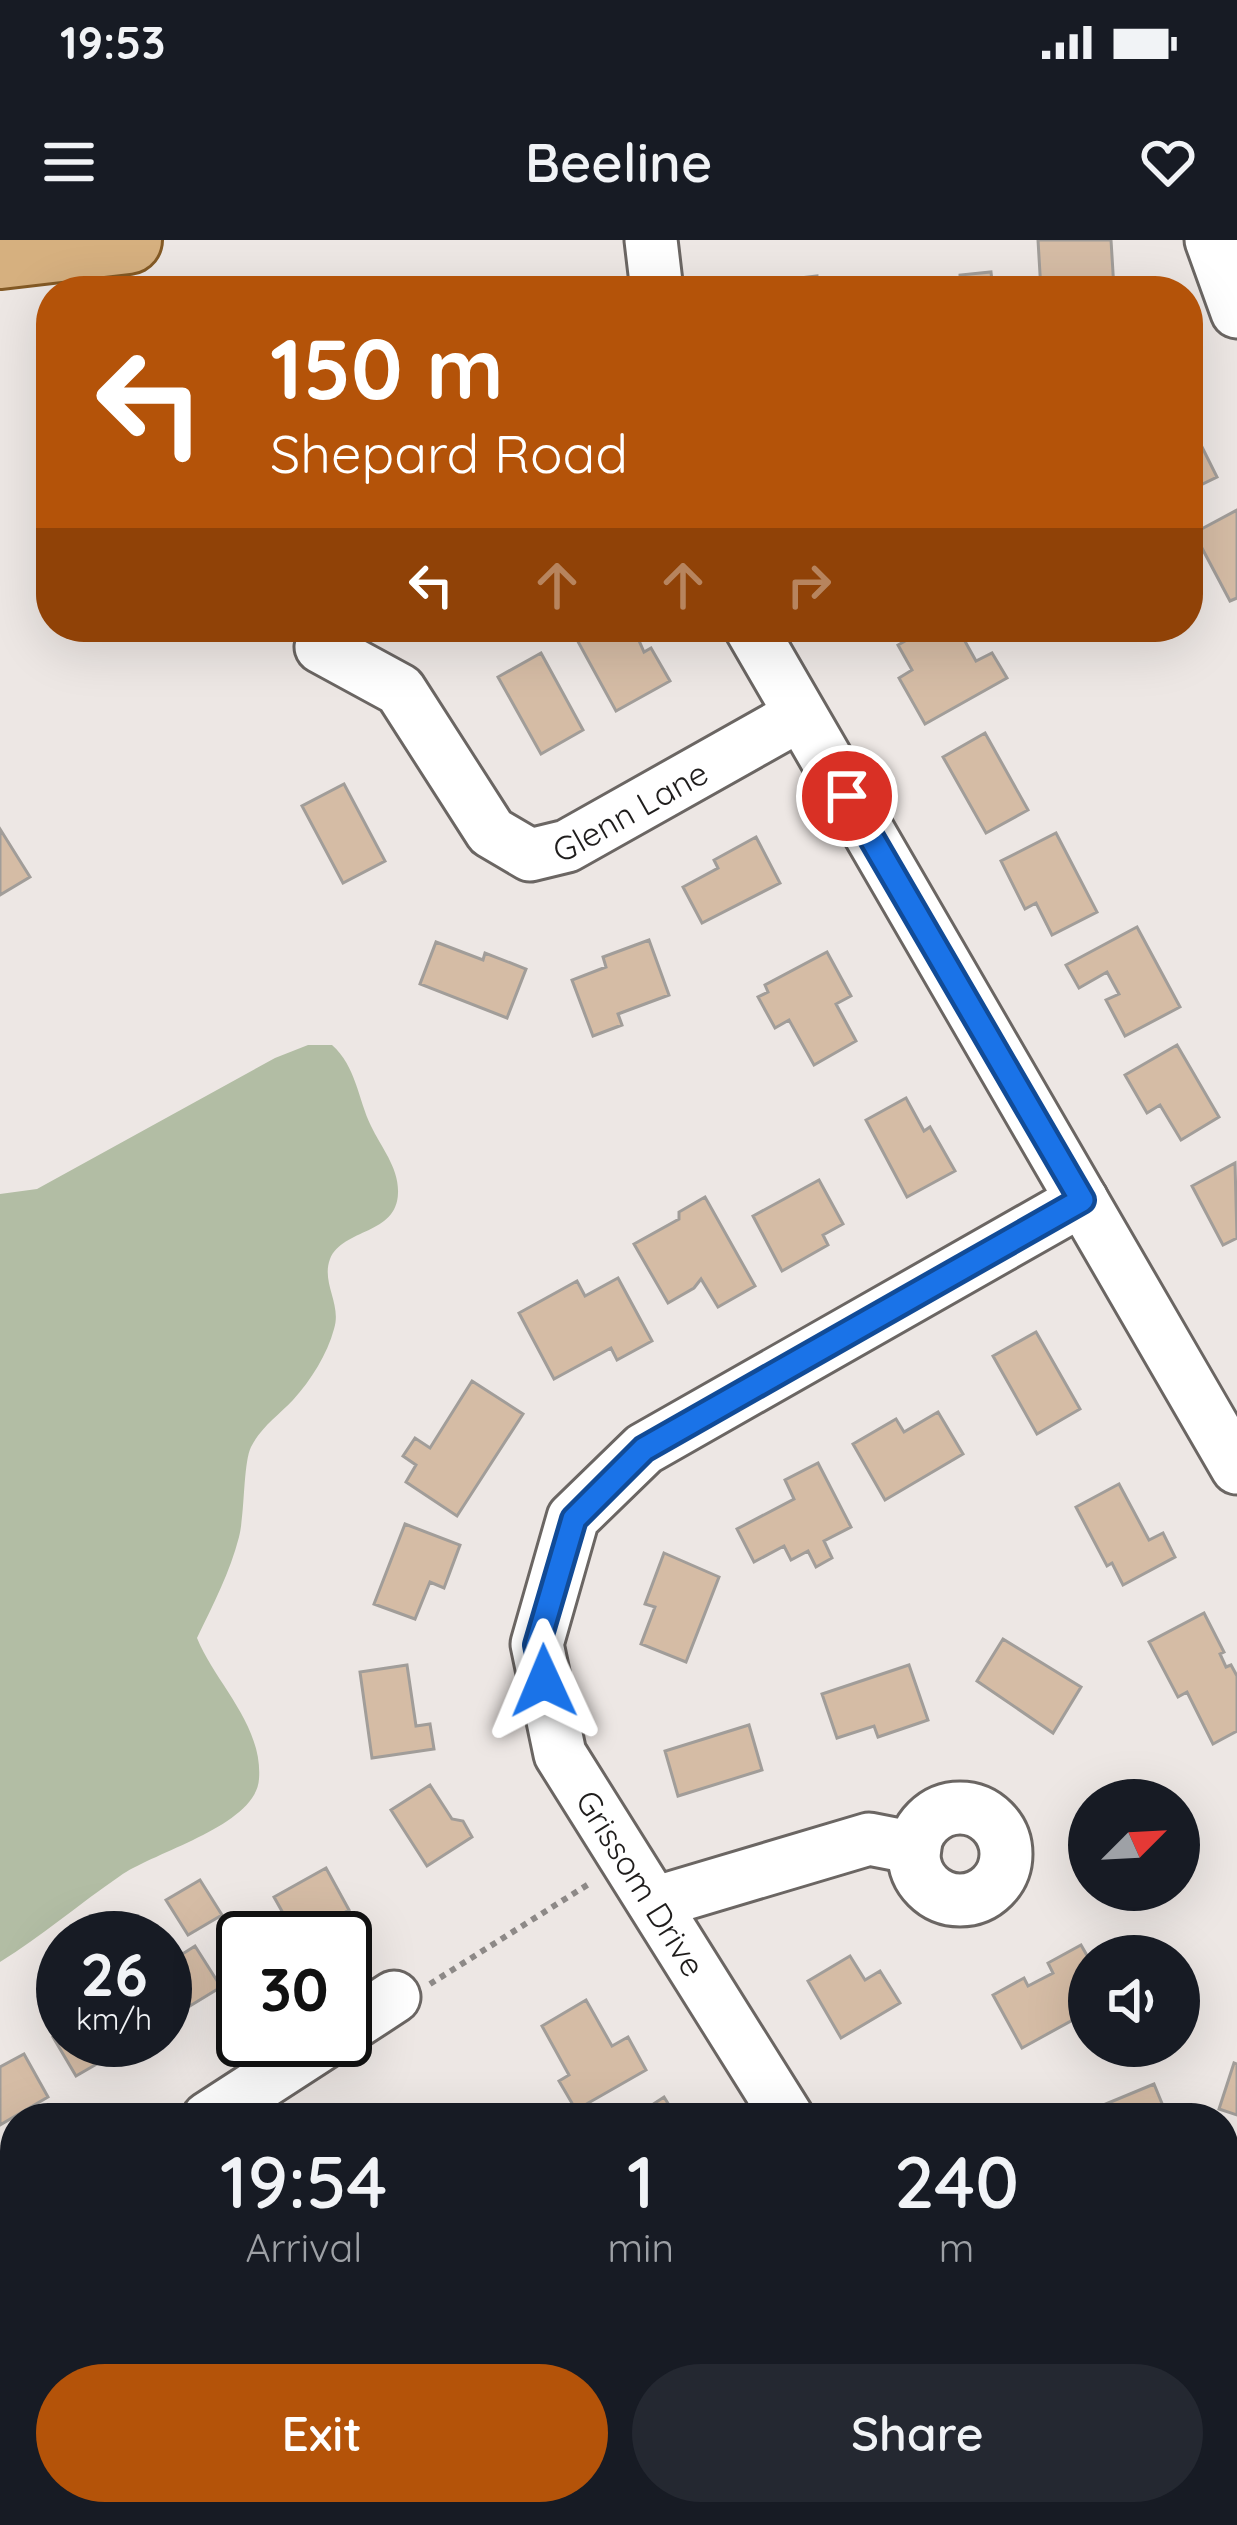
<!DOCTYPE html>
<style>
body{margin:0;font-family:Quicksand,sans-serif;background:#242831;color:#f1f3f6;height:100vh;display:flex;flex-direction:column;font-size:45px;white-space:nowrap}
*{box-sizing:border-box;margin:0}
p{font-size:39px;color:#9ea1a6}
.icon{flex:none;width:66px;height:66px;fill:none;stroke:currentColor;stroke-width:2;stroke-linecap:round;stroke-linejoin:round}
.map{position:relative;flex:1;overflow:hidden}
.panel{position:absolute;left:0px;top:1863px;width:1239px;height:423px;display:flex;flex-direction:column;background:#171b24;border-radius:48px 48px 0 0;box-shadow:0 12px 48px #0002}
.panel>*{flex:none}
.hud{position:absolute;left:36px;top:36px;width:1167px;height:366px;border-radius:48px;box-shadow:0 12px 48px #0002;background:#b45309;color:#fff;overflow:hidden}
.needle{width:78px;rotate:66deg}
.fabs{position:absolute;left:1068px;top:1539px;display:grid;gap:24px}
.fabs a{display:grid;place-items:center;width:132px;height:132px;border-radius:50%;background:#171b24;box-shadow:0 12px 48px #0002;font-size:60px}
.speed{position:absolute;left:36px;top:1671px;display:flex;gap:24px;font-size:60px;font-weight:700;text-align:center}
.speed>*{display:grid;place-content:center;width:156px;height:156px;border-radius:50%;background:#171b24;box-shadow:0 12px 48px #0002;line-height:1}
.speed small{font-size:30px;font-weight:400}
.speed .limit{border:6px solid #111;border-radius:18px;background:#fff;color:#111}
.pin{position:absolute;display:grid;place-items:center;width:102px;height:102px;color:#fff;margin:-51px;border:6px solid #fff;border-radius:50%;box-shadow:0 3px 12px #0007}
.me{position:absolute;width:132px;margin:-66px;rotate:359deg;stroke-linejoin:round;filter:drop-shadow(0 0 9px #0008)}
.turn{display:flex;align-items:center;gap:42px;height:252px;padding:0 36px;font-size:54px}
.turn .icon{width:156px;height:156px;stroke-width:2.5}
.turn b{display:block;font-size:84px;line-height:102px}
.lanes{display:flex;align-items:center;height:114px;padding:0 36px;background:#0003;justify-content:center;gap:60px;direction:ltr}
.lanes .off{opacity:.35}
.eta{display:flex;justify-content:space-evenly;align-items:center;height:204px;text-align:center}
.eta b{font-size:72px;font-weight:600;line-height:84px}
.action{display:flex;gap:24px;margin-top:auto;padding:24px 36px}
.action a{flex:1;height:138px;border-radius:72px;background:#b45309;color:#fff;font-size:48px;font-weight:600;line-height:138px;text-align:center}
.action a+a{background:#242831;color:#f1f3f6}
.status{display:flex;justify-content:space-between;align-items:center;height:84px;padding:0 60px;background:#171b24;direction:ltr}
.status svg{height:33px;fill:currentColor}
header{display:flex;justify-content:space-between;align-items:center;height:156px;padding:0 36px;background:#171b24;font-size:54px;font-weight:600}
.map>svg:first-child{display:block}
</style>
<div class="status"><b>19:53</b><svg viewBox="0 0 49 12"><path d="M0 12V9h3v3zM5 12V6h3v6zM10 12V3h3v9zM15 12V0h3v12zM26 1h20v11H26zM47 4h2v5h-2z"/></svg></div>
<header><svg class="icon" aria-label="menu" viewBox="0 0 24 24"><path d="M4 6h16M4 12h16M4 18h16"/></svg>Beeline<svg class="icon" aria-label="heart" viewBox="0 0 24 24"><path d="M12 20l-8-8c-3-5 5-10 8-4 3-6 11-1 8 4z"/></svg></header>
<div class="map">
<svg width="1237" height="2285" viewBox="0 0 1237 2285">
<rect width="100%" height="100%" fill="#ede7e4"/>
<path fill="#b2bda4" d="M 308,805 L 332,805 C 356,826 358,859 371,886 C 381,907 399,928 398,953 C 397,995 343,988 330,1019 C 321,1043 342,1064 334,1089 C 327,1115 311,1140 293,1160 C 279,1175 261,1187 251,1207 C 243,1224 245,1273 239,1297 C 230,1332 213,1365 197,1398 C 216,1444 263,1485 259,1539 C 256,1586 153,1612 120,1636 C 79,1664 42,1696 0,1722 L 0,954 L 37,949 L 275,818 Z"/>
<path fill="#d5bca5" stroke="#a19d99" stroke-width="3" d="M 1038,0 L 1111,0 L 1114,49 L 1041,51 Z
M 991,32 L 993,51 L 914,51 L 913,45 L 960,40 L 960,35 Z
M 817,36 L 818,51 L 758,51 L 757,43 Z
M 1197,197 L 1217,237 L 1188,251 L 1188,202 Z
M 1237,270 L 1237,358 L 1230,361 L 1194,293 Z
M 570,387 L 633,387 L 644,412 L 651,408 L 670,441 L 616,471 Z
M 930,387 L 957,387 L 976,421 L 992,413 L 1007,438 L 925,484 L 899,438 L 912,430 L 898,405 Z
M 541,413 L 583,490 L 541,514 L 498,437 Z
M 985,493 L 1028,570 L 986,593 L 943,517 Z
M 344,544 L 385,621 L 343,643 L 302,566 Z
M 0,589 L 30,637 L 0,655 Z
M 1056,593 L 1097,672 L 1052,695 L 1036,663 L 1025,669 L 1001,621 Z
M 756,597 L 780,643 L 702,683 L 683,647 L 718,628 L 714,620 Z
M 1137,687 L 1180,767 L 1125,796 L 1106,760 L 1119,754 L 1107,732 L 1079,748 L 1066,725 Z
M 649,700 L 669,755 L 618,774 L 622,785 L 593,796 L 572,740 L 606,727 L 603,717 Z
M 436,702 L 483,720 L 485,713 L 526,729 L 507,778 L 420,744 Z
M 827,712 L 851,756 L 836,764 L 856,801 L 814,825 L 789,780 L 775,788 L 758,757 L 768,752 L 765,745 Z
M 1177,805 L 1219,877 L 1181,900 L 1160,865 L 1147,873 L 1125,835 Z
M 906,858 L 924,891 L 930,887 L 955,931 L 907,957 L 866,880 Z
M 1235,923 L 1237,998 L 1223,1005 L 1192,946 Z
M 819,940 L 843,984 L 823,995 L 828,1005 L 782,1031 L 753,976 Z
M 705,957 L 755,1046 L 718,1067 L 701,1039 L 694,1048 L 668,1063 L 634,1004 L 679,979 L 679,972 Z
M 618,1038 L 652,1101 L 617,1120 L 611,1108 L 554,1139 L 519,1073 L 577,1041 L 585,1056 Z
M 1036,1092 L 1080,1169 L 1037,1194 L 993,1116 Z
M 472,1141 L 523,1174 L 457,1276 L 406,1242 L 416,1225 L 403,1216 L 415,1198 L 430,1208 Z
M 938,1172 L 963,1214 L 885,1260 L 853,1204 L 896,1179 L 904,1192 Z
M 818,1223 L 851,1287 L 824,1301 L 832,1318 L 816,1327 L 808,1311 L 791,1320 L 784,1306 L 754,1322 L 737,1289 L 794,1259 L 785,1240 Z
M 1119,1244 L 1149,1300 L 1163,1293 L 1175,1317 L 1123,1345 L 1112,1323 L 1107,1326 L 1076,1267 Z
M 405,1284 L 460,1305 L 444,1348 L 430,1342 L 415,1379 L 374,1364 Z
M 664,1313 L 719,1337 L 686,1422 L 641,1404 L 655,1367 L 645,1364 Z
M 1204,1373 L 1224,1412 L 1220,1414 L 1226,1427 L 1231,1425 L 1237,1436 L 1237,1491 L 1213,1504 L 1187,1452 L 1178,1457 L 1149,1402 Z
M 1003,1399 L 1081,1447 L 1053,1493 L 977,1441 Z
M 407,1425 L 416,1486 L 430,1484 L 434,1509 L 372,1518 L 360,1432 Z
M 909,1425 L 928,1480 L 878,1497 L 874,1486 L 837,1498 L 822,1454 Z
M 749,1485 L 762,1530 L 678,1556 L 665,1511 Z
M 430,1545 L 452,1579 L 463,1581 L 472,1597 L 427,1626 L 391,1570 Z
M 326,1628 L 349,1670 L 297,1698 L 274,1657 Z
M 200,1640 L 222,1675 L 188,1695 L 166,1660 Z
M 1081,1705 L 1089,1719 L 1089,1771 L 1022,1808 L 993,1755 L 1024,1738 L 1028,1746 L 1053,1733 L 1048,1723 Z
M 195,1706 L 221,1747 L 167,1780 L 165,1725 Z
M 850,1716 L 865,1740 L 880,1731 L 900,1763 L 841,1798 L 808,1741 Z
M 586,1760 L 612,1806 L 628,1797 L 646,1830 L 576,1870 L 559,1841 L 569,1835 L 542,1786 Z
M 63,1791 L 63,1800 L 114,1800 L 108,1803 L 114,1814 L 76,1836 L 53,1797 Z
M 24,1814 L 48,1857 L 0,1885 L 0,1827 Z
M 1234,1823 L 1237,1824 L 1237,1875 L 1219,1869 Z
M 1154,1844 L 1168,1878 L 1072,1878 Z
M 664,1857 L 677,1878 L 632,1878 Z
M 1224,2236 L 1237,2264 L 1202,2285 L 1150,2285 L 1142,2271 L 1224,2271 Z
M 794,2271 L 920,2271 L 921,2272 L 898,2285 L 852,2285 L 845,2272 L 823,2285 L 802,2285 Z"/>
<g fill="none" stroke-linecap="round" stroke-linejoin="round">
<g stroke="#6b6663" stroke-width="57">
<g id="minor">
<path d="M 651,0 L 657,51"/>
<path d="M 1211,0 L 1237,72"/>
<path d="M 750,387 L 1237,1228"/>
<path id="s1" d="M 321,407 L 400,450 L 491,592 L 530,615 L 567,606 L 800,475"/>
<circle cx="960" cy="1614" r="46"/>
<path d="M 654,1663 L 869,1599 L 915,1608"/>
<path d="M 345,1789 L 394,1757"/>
<path d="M 208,1878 L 328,1800"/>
<path d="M 788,1878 L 560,1514 L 537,1404 L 573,1278 L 644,1209 L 1082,960"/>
<path d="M 1224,1984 L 1237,1989"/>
<path d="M 0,2019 L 15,2007"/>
<path d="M 1224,2074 L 1237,2069"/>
<path d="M 402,2271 L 411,2285"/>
<path d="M 1032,2271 L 1041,2285"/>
</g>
</g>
<g stroke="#845a25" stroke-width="72">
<path id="major" d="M 0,15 L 128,0"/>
</g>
<path stroke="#8d8987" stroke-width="6" stroke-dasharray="6 6" stroke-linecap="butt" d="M 430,1744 L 592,1642"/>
<use href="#minor" stroke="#fff" stroke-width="51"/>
<use href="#major" stroke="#d6b07f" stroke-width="66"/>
</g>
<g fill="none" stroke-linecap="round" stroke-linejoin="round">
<g stroke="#114b97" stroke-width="30">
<path id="route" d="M 544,1441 L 537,1405 L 574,1279 L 644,1209 L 1082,960 L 847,556"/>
</g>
<use href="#route" stroke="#1a73e8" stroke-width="21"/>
</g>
<g text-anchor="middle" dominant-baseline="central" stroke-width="9" stroke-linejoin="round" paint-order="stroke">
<g font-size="33" fill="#1f1d1c" stroke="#fff">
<text stroke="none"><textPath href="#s1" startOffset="414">Glenn Lane</textPath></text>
<text transform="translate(641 1643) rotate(58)">Grissom Drive</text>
</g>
</g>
</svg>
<div class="fabs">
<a><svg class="needle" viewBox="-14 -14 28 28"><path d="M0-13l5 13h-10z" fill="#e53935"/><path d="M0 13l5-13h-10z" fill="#9ea1a6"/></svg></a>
<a><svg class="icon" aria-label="sound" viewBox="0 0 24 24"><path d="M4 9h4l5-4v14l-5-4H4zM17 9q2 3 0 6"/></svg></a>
</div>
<div class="speed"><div>26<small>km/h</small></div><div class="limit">30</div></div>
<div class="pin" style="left:847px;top:556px;background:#d93025"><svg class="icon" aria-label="arrive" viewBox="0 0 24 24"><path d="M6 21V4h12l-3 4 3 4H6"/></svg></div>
<svg class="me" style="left:544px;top:1441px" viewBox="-20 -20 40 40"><path d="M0-17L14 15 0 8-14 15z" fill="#1a73e8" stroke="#fff" stroke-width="4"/></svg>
<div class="hud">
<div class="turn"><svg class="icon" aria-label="left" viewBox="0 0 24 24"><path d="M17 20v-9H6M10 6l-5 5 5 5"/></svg><div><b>150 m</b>Shepard Road</div></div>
<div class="lanes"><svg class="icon" aria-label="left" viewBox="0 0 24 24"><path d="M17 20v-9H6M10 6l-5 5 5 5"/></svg><svg class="icon off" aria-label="ahead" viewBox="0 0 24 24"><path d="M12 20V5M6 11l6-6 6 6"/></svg><svg class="icon off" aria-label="ahead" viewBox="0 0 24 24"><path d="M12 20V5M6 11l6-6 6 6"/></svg><svg class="icon off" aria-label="right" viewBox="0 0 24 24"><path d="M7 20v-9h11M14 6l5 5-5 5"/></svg></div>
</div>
<section class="panel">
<div class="eta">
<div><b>19:54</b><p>Arrival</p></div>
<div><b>1</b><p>min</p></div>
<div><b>240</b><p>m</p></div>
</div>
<div class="action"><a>Exit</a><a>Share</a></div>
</section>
</div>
